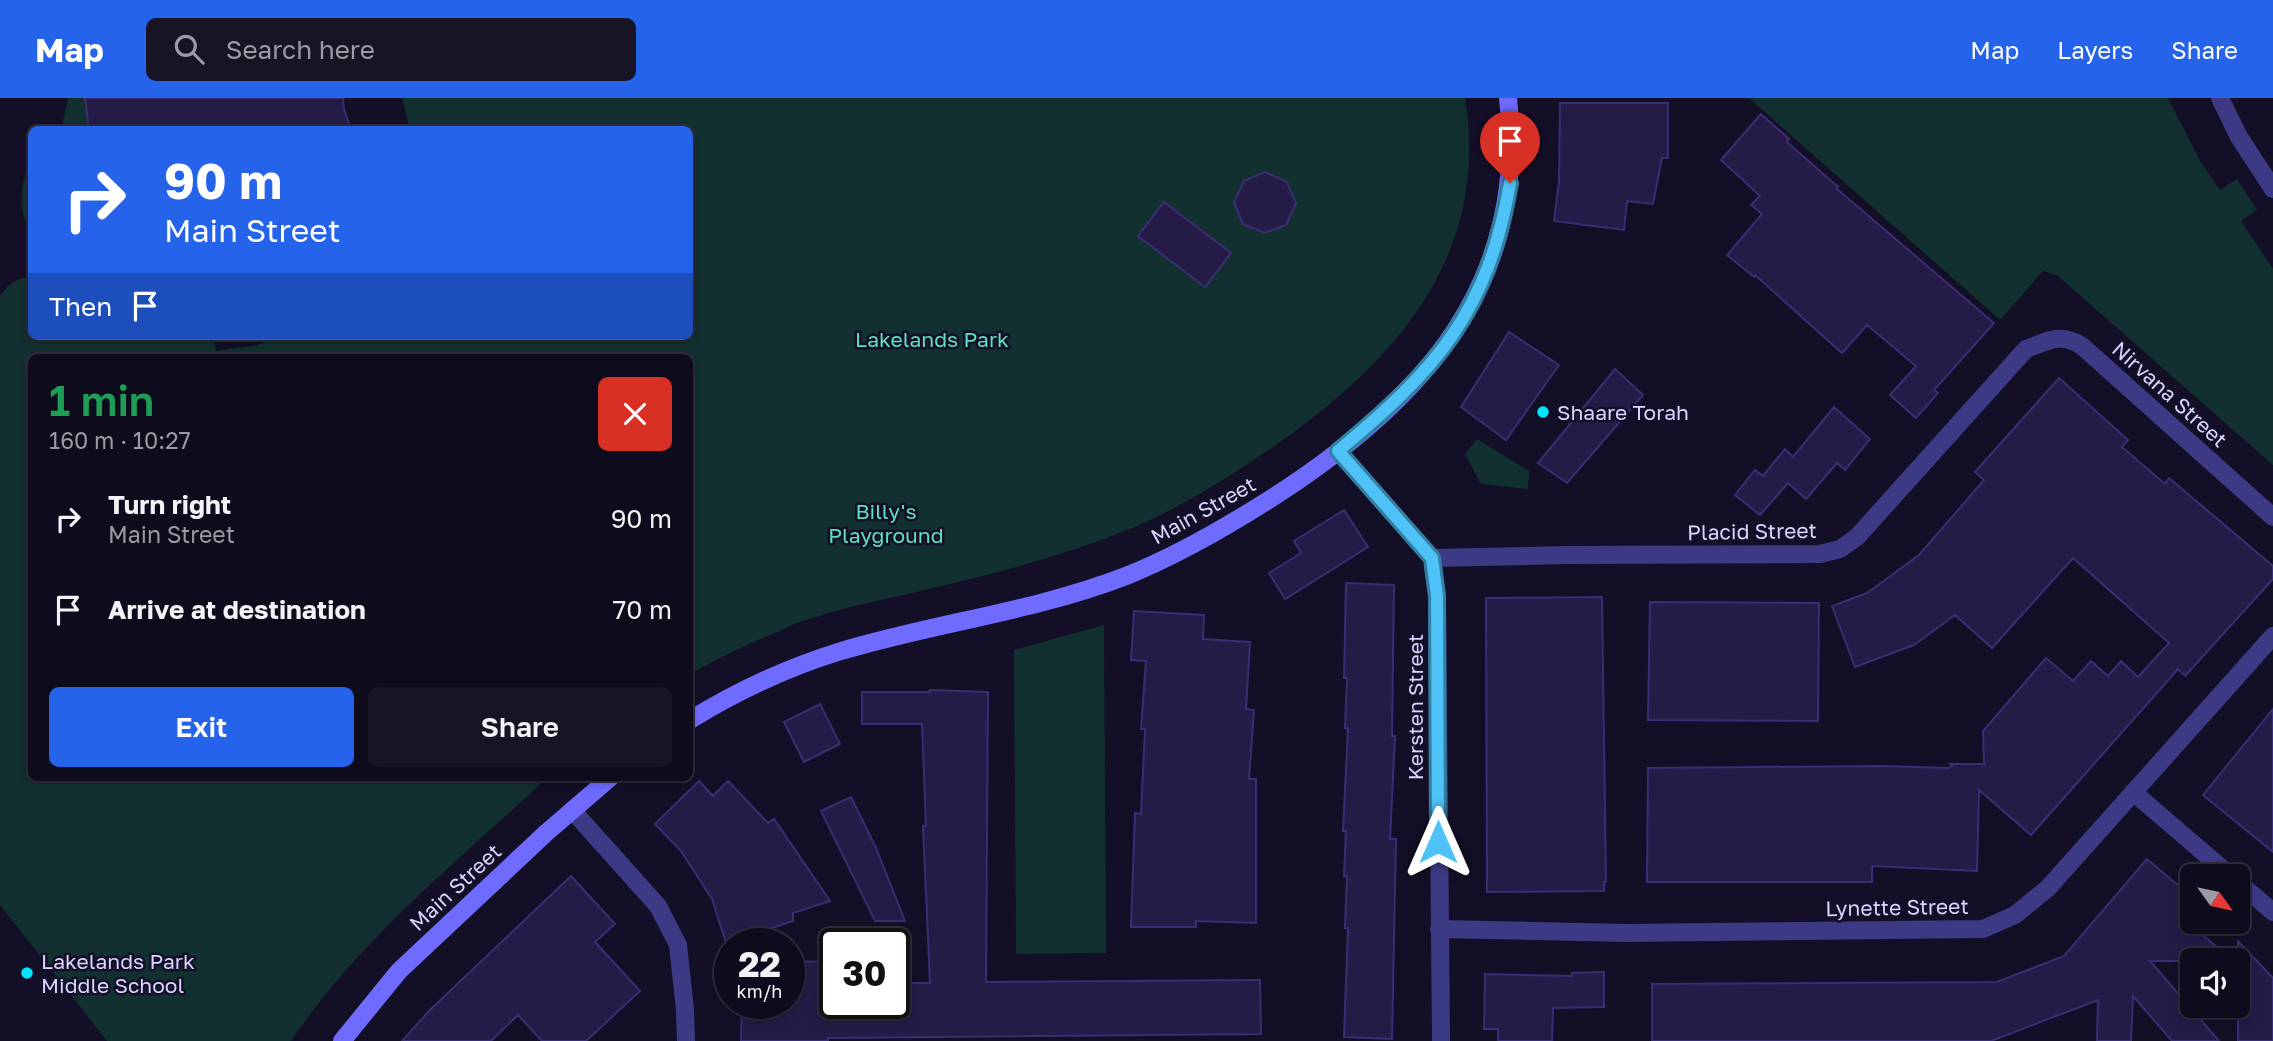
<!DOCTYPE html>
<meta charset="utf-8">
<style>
body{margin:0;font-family:"Golos Text",sans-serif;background:#171425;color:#f1f3f6;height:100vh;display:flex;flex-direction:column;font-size:26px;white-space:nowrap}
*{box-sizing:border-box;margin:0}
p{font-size:23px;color:#9b9ba3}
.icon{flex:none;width:38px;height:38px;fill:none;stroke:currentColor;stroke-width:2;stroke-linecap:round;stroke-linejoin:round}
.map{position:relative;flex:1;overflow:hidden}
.details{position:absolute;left:28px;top:256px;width:665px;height:427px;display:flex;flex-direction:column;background:#0e0b1c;border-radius:10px;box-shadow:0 4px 10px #0003,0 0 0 2px #2e2b3b}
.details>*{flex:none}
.top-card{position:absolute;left:28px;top:28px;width:665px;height:214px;border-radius:10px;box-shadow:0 4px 10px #0003,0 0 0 2px #2e2b3b;background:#2563eb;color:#fff;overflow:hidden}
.needle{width:46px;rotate:123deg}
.fabs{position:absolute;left:2180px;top:766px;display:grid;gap:14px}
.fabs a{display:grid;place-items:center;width:70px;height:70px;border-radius:10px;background:#0e0b1c;box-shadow:0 4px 10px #0003,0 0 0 2px #2e2b3b;font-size:35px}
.speed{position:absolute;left:714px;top:830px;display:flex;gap:14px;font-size:35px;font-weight:700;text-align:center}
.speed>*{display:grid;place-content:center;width:91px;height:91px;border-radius:50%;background:#0e0b1c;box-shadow:0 4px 10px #0003,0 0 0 2px #2e2b3b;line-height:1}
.speed small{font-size:18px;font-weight:400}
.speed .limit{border:4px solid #111;border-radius:10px;background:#fff;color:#111}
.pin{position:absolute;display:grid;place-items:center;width:60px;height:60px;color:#fff;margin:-72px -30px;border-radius:50% 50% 50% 0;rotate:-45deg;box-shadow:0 0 7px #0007}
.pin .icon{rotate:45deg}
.me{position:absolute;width:77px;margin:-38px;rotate:0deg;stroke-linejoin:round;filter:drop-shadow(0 0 5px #0008)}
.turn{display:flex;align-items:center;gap:24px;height:147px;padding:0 21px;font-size:32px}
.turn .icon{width:91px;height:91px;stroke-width:2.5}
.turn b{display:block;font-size:49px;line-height:60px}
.then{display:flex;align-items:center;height:66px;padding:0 21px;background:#0003;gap:14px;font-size:26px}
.round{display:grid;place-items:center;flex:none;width:74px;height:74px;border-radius:10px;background:#171425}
.summary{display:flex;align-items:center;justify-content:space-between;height:119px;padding:0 21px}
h1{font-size:42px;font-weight:600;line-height:52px;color:#1e9e55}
.button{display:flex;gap:14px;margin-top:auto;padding:14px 21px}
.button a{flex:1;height:80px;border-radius:10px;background:#2563eb;color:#fff;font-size:28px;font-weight:600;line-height:80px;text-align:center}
.button a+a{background:#171425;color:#f1f3f6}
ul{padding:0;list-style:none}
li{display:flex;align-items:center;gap:21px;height:91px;padding:0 21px}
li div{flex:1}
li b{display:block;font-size:26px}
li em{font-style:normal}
header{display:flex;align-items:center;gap:42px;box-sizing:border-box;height:98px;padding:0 35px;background:#2563eb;color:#fff}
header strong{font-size:33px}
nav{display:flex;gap:38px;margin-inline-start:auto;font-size:24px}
.search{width:490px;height:63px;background:#171425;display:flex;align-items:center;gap:18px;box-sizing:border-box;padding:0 24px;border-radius:10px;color:#9b9ba3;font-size:26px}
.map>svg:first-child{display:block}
</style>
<header>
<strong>Map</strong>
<div class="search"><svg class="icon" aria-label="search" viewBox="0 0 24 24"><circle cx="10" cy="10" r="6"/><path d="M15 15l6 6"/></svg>Search here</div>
<nav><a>Map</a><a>Layers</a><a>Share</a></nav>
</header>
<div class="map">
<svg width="2273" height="943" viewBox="0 0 2273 943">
<rect width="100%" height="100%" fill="#130f26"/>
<path fill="#12302f" d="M 68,0 L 124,0 L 127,31 L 61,32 Z
M 402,0 L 1465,0 C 1491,158 1394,265 1273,349 C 1229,379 1183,408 1135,429 C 1043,467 945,487 850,509 C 833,513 815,520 799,524 C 793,526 787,530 780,533 C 749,545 719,560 690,576 L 690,259 L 32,259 L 32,679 L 548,679 C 458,763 361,840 291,943 L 107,943 L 0,807 L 0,198 C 8,186 18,180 31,178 L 32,238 L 214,238 L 216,253 L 257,247 L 285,238 L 690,238 L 690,32 L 410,31 Z
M 1749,0 L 2168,0 L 2200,63 L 2220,92 L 2237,81 L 2257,112 L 2241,123 L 2273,171 L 2273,367 L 2058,178 L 2043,173 L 2000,222 Z
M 31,52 L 32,131 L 31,131 C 12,108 26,78 31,52 Z
M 1477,341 L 1529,373 L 1528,391 L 1481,386 L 1465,356 Z
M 1104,527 L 1106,855 L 1016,856 L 1014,552 Z"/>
<path fill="#241b47" stroke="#3b2d73" stroke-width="2" d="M 85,0 L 343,0 L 344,11 L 351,32 L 89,32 Z
M 1560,5 L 1668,5 L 1668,60 L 1662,60 L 1653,106 L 1627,103 L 1624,132 L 1554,123 L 1559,84 Z
M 1761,16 L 1789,41 L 1787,44 L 1838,89 L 1837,91 L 1994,225 L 1934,292 L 1938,295 L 1916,320 L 1890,297 L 1916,268 L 1867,227 L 1842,255 L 1755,177 L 1754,179 L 1727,157 L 1762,116 L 1751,107 L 1760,98 L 1721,62 Z
M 1265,74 L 1287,84 L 1296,105 L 1286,127 L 1264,135 L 1243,126 L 1234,104 L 1244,83 Z
M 1164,104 L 1231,155 L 1205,189 L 1138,138 Z
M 1509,234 L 1559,267 L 1506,342 L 1461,309 Z
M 1615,271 L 1643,297 L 1567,385 L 1538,365 Z
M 2059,280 L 2128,342 L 2122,349 L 2165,386 L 2169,380 L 2273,468 L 2273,481 L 2185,578 L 2178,571 L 2031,737 L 1979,692 L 1977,773 L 1872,768 L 1872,784 L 1647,784 L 1648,670 L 1882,668 L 1949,670 L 1952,668 L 1950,666 L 1984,666 L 1983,633 L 2046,560 L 2073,583 L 2091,563 L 2108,578 L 2121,563 L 2138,579 L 2169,545 L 2073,460 L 1992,550 L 1955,517 L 1914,547 L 1855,569 L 1832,508 L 1867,495 L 1919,457 L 1984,382 L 1975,374 Z
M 1834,309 L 1870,341 L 1845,372 L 1837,365 L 1806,401 L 1788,385 L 1760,417 L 1735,397 L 1755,372 L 1763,378 L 1785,351 L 1793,359 Z
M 1344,412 L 1368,449 L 1285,501 L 1269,475 L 1301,455 L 1294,443 Z
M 1346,485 L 1394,487 L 1392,638 L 1395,638 L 1390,741 L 1396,741 L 1392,941 L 1344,939 L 1348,830 L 1345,830 L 1347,778 L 1344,778 L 1346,733 L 1343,733 L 1348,630 L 1345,630 L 1347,580 L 1344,580 Z
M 1602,499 L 1606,784 L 1604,784 L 1604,793 L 1487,794 L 1486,500 Z
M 1650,504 L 1819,505 L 1818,623 L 1648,622 Z
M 1134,513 L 1204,517 L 1203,541 L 1250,544 L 1246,611 L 1254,612 L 1249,681 L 1256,681 L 1256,825 L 1196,823 L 1196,829 L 1131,829 L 1135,715 L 1141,716 L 1145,631 L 1141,631 L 1146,563 L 1131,562 Z
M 930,592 L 988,594 L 986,884 L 1260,882 L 1261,936 L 828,940 L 828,943 L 741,943 L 742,905 L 789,905 L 789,863 L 829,864 L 828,905 L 894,905 L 894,885 L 930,885 L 923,728 L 926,728 L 922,626 L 862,626 L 862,594 L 930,594 Z
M 820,606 L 840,646 L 804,664 L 784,624 Z
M 2273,611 L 2273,754 L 2203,697 Z
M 699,683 L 713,698 L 728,683 L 768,725 L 774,721 L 830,803 L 793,815 L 793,823 L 726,845 L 712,801 L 681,753 L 655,726 Z
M 851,699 L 876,750 L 905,823 L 875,823 L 821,713 Z
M 2147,761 L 2193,800 L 2193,806 L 2182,819 L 2233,863 L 2150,863 L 2219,943 L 2172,943 L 2133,898 L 2131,943 L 2097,943 L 2098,902 L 1991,943 L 1652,943 L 1652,886 L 1997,884 L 2064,858 Z
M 571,778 L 615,826 L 595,844 L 640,893 L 586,943 L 542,943 L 518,917 L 491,943 L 402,943 L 429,913 Z
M 2238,843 L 2273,880 L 2273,943 L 2238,943 Z
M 1604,874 L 1604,909 L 1553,910 L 1552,943 L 1498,943 L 1498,931 L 1484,931 L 1485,876 L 1572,878 L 1572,875 Z"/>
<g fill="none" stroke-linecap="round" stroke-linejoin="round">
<path stroke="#3d3a85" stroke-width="18" d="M 2220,0 L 2239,39 L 2273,91
M 1338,353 L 1432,460 L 1437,498 L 1441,943
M 1432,460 L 1565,457 L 1820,456 L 1840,451 L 1857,439 L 2026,251 C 2048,243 2060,234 2082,248 L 2273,419
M 2133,694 L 2232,779
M 572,712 L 658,808 L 678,847 L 685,912 L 686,943
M 2238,784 L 2273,814
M 1439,831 L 1626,835 L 1983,831 L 2015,817 L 2048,790 L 2273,538"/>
<path stroke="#6f6bff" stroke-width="18" d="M 690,622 C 736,594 786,570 838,554 C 933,525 1033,514 1126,478 C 1179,457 1228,428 1275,398 C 1422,303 1529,186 1508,0
M 342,943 L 399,873 L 546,735 L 611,679"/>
</g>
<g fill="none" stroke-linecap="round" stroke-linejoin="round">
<g stroke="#337fa1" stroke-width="18">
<path id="route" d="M 1438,744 L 1437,498 L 1432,460 L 1338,353 C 1436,272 1488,214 1510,85"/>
</g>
<use href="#route" stroke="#4fc3f7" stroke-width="12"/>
</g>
<g fill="#00e5ff" stroke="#130f26" stroke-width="2.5">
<circle cx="1543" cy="314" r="7"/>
<circle cx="27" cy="875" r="7"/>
</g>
<g text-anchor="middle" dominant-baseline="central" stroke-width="5" stroke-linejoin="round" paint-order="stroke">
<g font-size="21" fill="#5fe0c0" stroke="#130f26">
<text x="932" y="241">Lakelands Park</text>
<text x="886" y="413">Billy's<tspan x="886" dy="24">Playground</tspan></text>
</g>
<g font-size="21" fill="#d9d4ff" stroke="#130f26">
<text transform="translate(2170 296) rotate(42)">Nirvana Street</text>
<text transform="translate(1203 412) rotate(-29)">Main Street</text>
<text transform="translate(1752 433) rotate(-1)">Placid Street</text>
<text transform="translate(1415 609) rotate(-90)">Kersten Street</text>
<text transform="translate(455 789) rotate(-43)">Main Street</text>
<text transform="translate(1897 809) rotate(-1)">Lynette Street</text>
</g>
<g font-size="21" fill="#d9d4ff" stroke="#130f26" text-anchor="start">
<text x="1557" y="314">Shaare Torah</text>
<text x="41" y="863">Lakelands Park<tspan x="41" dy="24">Middle School</tspan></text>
</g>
</g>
</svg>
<div class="fabs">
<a><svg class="needle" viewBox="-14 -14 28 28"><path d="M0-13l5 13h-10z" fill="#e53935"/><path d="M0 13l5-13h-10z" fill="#9b9ba3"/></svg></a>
<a><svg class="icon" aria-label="sound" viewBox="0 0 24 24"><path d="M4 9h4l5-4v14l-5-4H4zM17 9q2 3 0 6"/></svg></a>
</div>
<div class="speed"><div>22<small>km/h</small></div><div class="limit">30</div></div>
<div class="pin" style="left:1510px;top:85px;background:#d93025"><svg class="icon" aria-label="arrive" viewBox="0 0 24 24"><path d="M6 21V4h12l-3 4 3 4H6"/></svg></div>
<svg class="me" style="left:1438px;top:744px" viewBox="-20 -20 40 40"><path d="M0-17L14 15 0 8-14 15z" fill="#4fc3f7" stroke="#fff" stroke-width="4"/></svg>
<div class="top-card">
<div class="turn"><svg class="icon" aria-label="right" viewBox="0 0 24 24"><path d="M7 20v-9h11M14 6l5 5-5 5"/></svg><div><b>90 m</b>Main Street</div></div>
<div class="then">Then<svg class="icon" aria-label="arrive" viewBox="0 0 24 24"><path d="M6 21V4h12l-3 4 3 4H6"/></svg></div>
</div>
<section class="details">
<div class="summary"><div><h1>1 min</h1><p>160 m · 10:27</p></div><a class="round" style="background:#d93025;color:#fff"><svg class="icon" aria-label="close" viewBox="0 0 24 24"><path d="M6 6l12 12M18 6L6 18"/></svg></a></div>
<ul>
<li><svg class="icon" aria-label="right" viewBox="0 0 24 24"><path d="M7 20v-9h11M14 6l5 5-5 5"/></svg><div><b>Turn right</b><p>Main Street</p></div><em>90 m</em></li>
<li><svg class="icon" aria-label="arrive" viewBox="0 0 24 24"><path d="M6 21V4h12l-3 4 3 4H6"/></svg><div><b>Arrive at destination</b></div><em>70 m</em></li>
</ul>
<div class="button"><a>Exit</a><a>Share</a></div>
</section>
</div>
